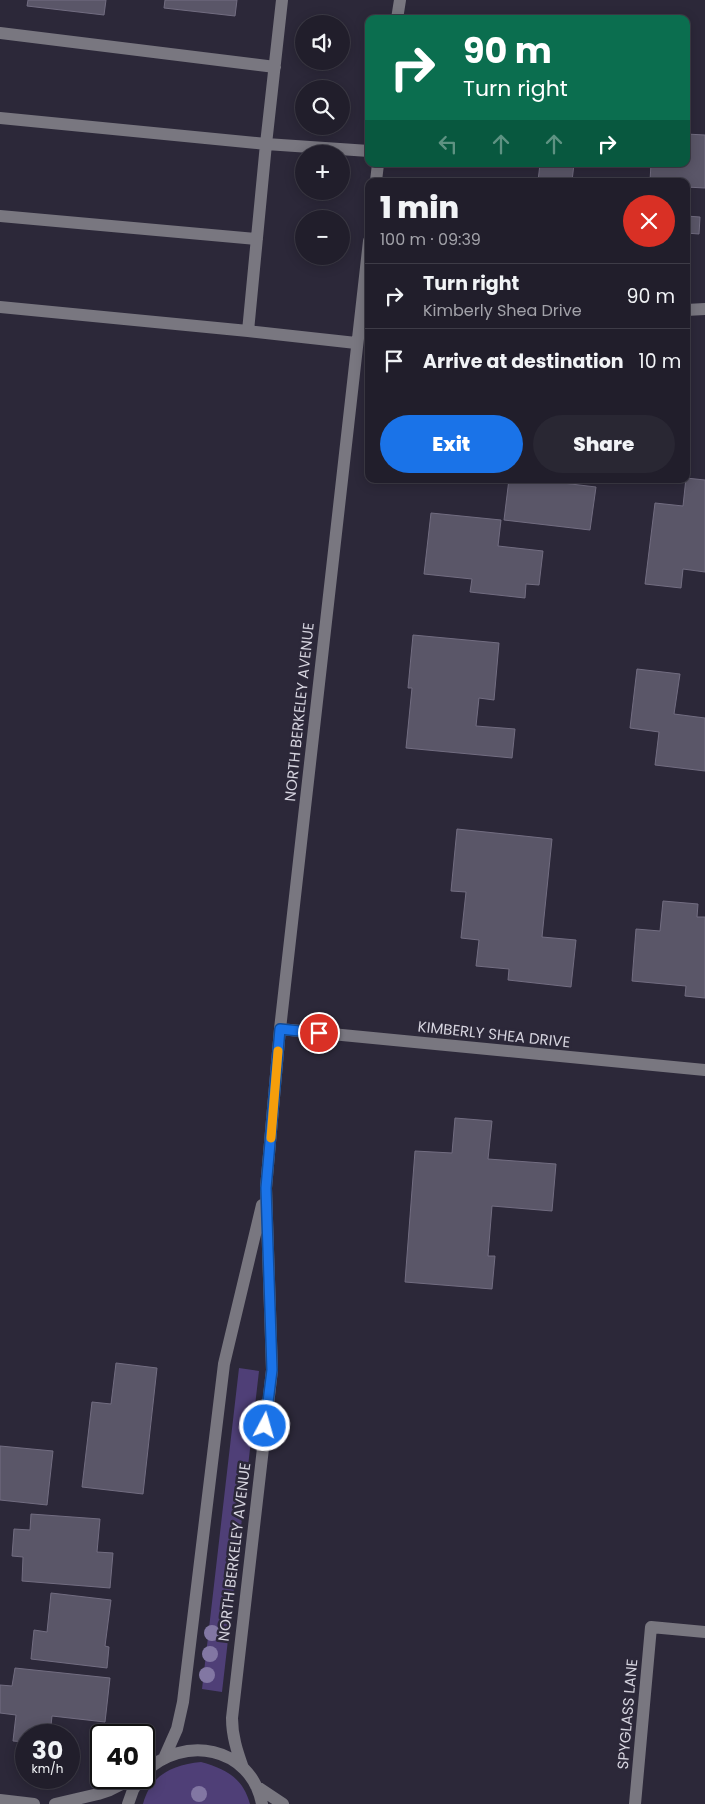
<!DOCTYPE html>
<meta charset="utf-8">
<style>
body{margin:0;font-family:Poppins,sans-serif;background:#292733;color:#f1f3f6;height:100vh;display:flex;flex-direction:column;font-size:19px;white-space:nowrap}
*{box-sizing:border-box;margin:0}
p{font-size:16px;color:#a2a2a9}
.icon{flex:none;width:28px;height:28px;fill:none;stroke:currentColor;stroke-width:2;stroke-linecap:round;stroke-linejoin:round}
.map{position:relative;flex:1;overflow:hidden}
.details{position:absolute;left:365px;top:178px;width:325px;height:305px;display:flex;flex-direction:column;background:#211e2b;border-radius:10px;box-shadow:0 2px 12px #0003,0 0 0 1px #3e3c47}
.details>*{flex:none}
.guide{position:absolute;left:365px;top:15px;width:325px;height:152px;border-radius:10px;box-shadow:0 2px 12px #0003,0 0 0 1px #3e3c47;background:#0b6e4f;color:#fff;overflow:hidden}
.tools{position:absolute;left:295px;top:15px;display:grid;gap:10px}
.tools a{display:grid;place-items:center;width:55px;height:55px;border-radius:50%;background:#211e2b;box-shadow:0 2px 12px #0003,0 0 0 1px #3e3c47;font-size:25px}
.speed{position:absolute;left:15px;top:1724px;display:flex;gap:10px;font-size:25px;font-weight:700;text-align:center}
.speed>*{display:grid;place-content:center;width:65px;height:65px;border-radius:50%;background:#211e2b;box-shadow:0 2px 12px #0003,0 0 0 1px #3e3c47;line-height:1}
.speed small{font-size:12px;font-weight:400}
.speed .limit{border:2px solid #111;border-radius:8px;background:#fff;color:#111}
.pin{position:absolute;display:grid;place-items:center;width:42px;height:42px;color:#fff;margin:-21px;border:2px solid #fff;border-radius:50%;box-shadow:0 1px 5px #0007}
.me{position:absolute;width:55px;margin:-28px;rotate:6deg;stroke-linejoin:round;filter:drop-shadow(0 0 4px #0008)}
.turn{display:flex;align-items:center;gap:18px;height:105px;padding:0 15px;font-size:22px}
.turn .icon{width:65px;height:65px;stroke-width:2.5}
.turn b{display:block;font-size:35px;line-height:42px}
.lanes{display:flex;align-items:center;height:48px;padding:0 15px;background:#0003;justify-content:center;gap:25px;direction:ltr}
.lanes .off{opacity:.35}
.round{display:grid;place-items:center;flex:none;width:52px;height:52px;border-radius:26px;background:#292733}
.head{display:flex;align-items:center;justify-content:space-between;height:85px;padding:0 15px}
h1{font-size:30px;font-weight:800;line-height:38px}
.button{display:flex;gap:10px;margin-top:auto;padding:10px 15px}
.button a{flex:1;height:58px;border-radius:30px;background:#1a73e8;color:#fff;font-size:20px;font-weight:800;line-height:58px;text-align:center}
.button a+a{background:#292733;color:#f1f3f6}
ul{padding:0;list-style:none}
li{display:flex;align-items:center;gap:15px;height:65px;padding:0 15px;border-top:1px solid #3e3c47}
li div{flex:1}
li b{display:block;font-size:19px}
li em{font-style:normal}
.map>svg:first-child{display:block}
</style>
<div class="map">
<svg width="705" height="1804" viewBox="0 0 705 1804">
<rect width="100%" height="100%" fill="#2c2839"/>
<path fill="#4f3f77" d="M 239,1368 L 259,1371 L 222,1692 L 202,1689 Z
M 201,1762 C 226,1769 243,1778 250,1804 L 143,1804 C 151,1774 173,1765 201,1762 Z"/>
<path fill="#5a5668" stroke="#726d81" d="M 28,0 L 106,0 L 104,15 L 27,6 Z
M 165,0 L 237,0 L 235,16 L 164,8 Z
M 686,134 L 705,135 L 705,188 L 686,187 L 686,181 L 650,181 L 651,164 L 686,164 Z
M 540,164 L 574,164 L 572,181 L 538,181 Z
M 686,216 L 700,217 L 699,234 L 686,233 Z
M 686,478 L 705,480 L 705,572 L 683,569 L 681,588 L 645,584 L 655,503 L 683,506 Z
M 509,479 L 529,479 L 596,487 L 590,530 L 504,520 Z
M 431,513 L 501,520 L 498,546 L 543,551 L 539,585 L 526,584 L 525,598 L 470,592 L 472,579 L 424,574 Z
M 413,635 L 499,643 L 494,700 L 479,698 L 476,726 L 515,729 L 512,758 L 406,748 L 412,688 L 408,688 Z
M 637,669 L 680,674 L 674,714 L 705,718 L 705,771 L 655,765 L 659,732 L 630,728 Z
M 457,829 L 552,839 L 542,937 L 576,940 L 571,987 L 508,980 L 509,969 L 476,966 L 479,940 L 461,938 L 466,892 L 451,891 Z
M 663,901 L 698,904 L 697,917 L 705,917 L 705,998 L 685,996 L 686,986 L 632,981 L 636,929 L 660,931 Z
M 455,1118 L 492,1121 L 488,1159 L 556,1164 L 552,1211 L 492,1206 L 488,1256 L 495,1256 L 492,1289 L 405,1282 L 415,1151 L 452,1153 Z
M 116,1363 L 157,1368 L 143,1494 L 82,1487 L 92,1402 L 111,1404 Z
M 0,1446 L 53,1451 L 47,1505 L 0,1500 Z
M 31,1514 L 100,1519 L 97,1552 L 113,1553 L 110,1588 L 22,1581 L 23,1557 L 12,1556 L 14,1529 L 30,1530 Z
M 51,1593 L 111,1600 L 105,1646 L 109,1647 L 107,1668 L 31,1659 L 34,1630 L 47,1632 Z
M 15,1668 L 110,1678 L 105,1722 L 52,1716 L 50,1735 L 26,1735 L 26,1742 L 13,1741 L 16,1715 L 0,1713 L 0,1685 L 12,1686 Z"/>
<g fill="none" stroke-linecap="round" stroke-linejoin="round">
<path stroke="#797780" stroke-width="12" d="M 282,0 L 266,144 L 248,331 L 356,343
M 397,19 L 400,0
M 0,33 L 275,67
M 0,118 L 266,144 L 369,151
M 376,181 L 378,164
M 0,216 L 257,239
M 0,307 L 248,331
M 686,310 L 705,309
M 280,1029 L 705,1070
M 165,1756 L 177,1729 L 183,1702 L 224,1364 L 262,1205
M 243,1768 C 237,1751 232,1736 232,1718 L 272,1370 L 266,1188 L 280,1029 L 369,241
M 144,1773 C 183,1734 251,1746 262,1804
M 256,1786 L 283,1804
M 0,1800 L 34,1804
M 55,1804 L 98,1794 L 110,1790 L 134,1778
M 128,1804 L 133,1790 L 140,1778
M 635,1804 L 651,1627 L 705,1632"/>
</g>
<g fill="#8277a3">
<circle cx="212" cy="1633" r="8"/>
<circle cx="210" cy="1654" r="8"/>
<circle cx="207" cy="1675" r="8"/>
<circle cx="199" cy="1794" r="8"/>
</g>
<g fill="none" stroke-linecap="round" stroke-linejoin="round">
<g stroke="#114b97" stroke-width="12">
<path id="route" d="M 265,1426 L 272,1370 L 266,1188 L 280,1029 L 319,1033"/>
</g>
<use href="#route" stroke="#1a73e8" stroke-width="9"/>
<path stroke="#f59e0b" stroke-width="9" d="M 271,1138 L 278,1051"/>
</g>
<g text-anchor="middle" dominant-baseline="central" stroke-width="5" stroke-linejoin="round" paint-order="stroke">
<g font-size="15" fill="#d6d4df" stroke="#2c2839">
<text transform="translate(299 712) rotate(-84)">NORTH BERKELEY AVENUE</text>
<text transform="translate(494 1034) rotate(6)">KIMBERLY SHEA DRIVE</text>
<text transform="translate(234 1552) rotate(-83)">NORTH BERKELEY AVENUE</text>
<text transform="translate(627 1714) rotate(-85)">SPYGLASS LANE</text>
</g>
</g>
</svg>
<div class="tools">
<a><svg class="icon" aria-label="sound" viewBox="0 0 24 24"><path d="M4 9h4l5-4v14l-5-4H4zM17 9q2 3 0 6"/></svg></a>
<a><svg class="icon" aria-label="search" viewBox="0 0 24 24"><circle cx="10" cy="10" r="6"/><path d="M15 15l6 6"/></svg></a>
<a>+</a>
<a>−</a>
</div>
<div class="speed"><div>30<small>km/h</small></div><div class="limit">40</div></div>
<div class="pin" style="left:319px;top:1033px;background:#d93025"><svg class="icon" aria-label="arrive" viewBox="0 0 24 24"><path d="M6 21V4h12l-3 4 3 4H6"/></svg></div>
<svg class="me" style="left:265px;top:1426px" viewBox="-20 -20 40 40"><circle r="17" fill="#1a73e8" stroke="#fff" stroke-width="3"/><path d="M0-11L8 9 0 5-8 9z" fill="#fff"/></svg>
<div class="guide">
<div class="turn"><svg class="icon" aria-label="right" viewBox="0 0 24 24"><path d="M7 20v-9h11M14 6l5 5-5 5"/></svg><div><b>90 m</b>Turn right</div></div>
<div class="lanes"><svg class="icon off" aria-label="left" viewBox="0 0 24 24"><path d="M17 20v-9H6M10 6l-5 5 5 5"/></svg><svg class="icon off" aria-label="ahead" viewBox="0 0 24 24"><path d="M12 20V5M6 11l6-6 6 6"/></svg><svg class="icon off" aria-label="ahead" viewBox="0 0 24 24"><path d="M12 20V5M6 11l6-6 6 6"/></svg><svg class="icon" aria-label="right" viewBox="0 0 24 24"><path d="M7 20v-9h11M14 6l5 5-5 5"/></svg></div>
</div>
<section class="details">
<div class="head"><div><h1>1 min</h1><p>100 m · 09:39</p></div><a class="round" style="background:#d93025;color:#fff"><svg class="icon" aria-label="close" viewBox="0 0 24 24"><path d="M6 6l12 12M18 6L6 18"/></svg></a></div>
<ul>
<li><svg class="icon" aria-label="right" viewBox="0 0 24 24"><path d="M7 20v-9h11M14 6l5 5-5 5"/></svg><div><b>Turn right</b><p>Kimberly Shea Drive</p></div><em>90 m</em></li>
<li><svg class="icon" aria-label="arrive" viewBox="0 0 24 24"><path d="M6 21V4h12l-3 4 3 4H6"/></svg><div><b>Arrive at destination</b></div><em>10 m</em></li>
</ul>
<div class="button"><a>Exit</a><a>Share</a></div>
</section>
</div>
